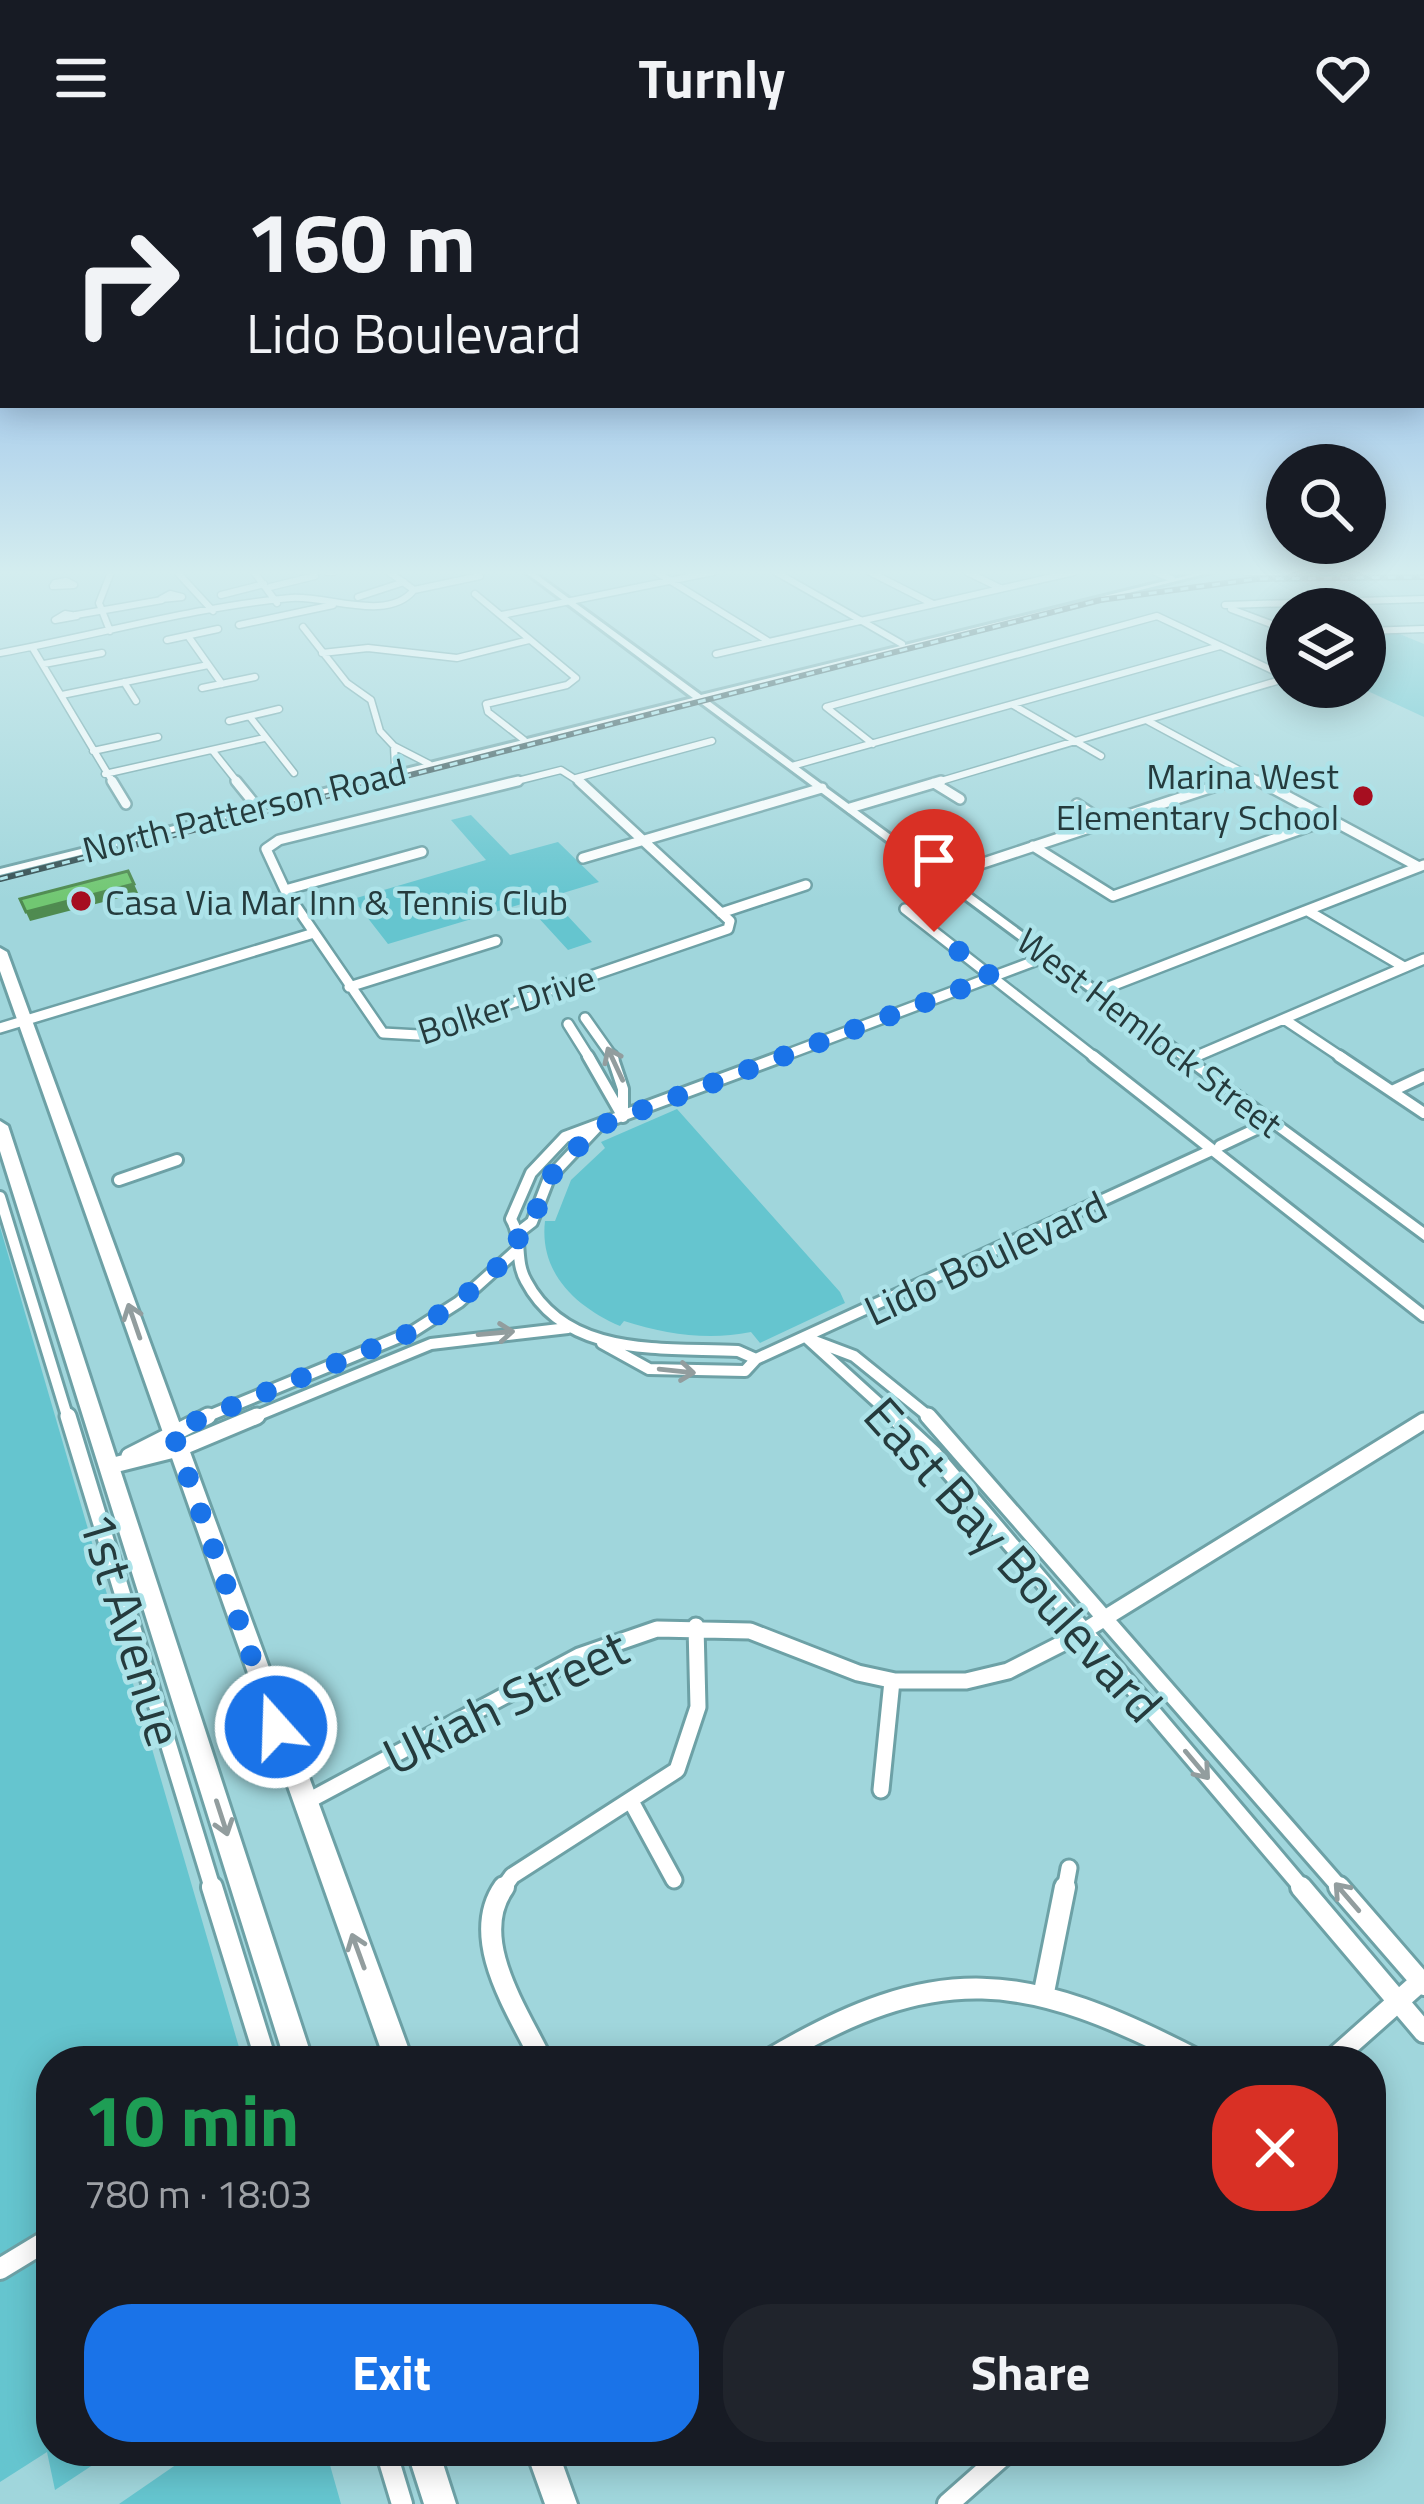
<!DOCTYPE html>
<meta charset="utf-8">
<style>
body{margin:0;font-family:"Titillium Web",sans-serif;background:#20242c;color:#f1f3f6;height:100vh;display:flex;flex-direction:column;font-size:45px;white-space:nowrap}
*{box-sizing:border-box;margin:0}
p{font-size:39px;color:#9ea1a6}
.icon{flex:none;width:66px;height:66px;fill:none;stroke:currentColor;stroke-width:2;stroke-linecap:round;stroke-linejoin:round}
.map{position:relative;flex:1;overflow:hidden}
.sheet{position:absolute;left:36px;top:1890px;width:1350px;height:420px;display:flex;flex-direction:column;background:#171b24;border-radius:48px;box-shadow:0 6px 30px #0003}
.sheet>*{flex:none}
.hud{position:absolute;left:0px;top:0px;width:1425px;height:252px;box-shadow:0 6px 30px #0003;background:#171b24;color:#f1f3f6;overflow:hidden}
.buttons{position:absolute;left:1266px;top:288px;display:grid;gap:24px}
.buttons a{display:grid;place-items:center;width:120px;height:120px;border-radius:50%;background:#171b24;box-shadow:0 6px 30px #0003;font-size:60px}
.pin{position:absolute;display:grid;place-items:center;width:102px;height:102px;color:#fff;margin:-123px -51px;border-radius:50% 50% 50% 0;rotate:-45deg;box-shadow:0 0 12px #0007}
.pin .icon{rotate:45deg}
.me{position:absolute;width:132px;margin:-66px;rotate:340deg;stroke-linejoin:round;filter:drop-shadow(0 0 9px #0008)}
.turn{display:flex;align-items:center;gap:42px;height:252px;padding:0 48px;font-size:54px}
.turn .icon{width:156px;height:156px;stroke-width:2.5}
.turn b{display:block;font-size:84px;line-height:102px}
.round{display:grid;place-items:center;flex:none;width:126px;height:126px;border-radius:48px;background:#20242c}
.headline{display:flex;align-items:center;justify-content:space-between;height:204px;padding:0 48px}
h1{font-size:72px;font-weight:700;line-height:90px;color:#1e9e55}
.button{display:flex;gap:24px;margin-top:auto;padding:24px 48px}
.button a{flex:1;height:138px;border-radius:48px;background:#1a73e8;color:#fff;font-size:48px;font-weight:700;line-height:138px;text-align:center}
.button a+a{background:#20242c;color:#f1f3f6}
header{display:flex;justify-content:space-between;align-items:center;height:156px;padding:0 48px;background:#171b24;font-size:54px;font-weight:700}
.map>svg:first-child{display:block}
</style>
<header><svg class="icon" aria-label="menu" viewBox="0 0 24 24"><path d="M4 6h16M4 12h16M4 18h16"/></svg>Turnly<svg class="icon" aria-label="heart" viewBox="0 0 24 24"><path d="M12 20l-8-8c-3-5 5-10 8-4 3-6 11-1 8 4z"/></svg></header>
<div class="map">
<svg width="1424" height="2348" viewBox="0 0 1424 2348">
<rect width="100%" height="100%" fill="#a0d6dc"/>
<path fill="#65c5cf" d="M 1397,477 L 1424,488 L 1424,561 L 1359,531 L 1365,531 L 1365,479 Z
M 471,659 L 510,699 L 558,686 L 599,726 L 550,741 L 592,786 L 568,794 L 525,747 L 388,788 L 353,743 L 486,704 L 451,664 Z
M 677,953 L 840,1136 L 845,1147 L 760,1187 L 751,1176 C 707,1185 666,1178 624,1165 L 620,1170 C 576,1151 539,1117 545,1065 L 555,1065 L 571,1024 L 605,992 L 601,986 Z
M 0,1071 L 243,1905 L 51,1905 L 51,2295 L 114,2295 L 55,2334 L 47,2296 L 0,2326 Z
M 196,2295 L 326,2295 L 341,2348 L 119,2348 Z"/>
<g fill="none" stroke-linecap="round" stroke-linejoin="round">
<g stroke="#6da1a6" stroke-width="9">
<path id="minor-far4" d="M 177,416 L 213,455
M 254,416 L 277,447
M 327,416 L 333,416
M 656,416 L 768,485
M 776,416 L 902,488
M 870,416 L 933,448
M 967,416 L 1000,432
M 1155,416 L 1172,423
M 1246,416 L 1280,416
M 66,425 L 74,429 L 53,430 L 55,427 Z
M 270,431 L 315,420
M 414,434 L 480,420
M 170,438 L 182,441 L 161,443 Z
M 475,438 L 576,522 L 567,529 L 486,548
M 221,439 L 264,428
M 358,441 L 404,426
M 1225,449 L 1424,443
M 1231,453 L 1287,474
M 65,458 L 77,460 L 55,464 Z
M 76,459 L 162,444
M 502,459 L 713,416
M 239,469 L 333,449
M 303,471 L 347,527 L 371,544 L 380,575 L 394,590 L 429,608
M 110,475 L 99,447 L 111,416
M 1365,475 L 1424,473
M 188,480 L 222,528
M 167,484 L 218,473
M 32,491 L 114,628
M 0,497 C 93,480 198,450 291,442 C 327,439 387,467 414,434 L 389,416
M 322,497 L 368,492 L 457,502 L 529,484
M 716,498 L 1074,416
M 44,508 L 102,497
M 124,526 L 136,545
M 202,532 L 255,521
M 62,539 L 208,509
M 486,548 L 488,556 L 524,584
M 1013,549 L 1101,600
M 250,561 L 294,617
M 229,565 L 279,553
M 1148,565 L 1265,628
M 873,588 L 826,551 L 1157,460 L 1287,521
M 394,590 L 395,610
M 212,594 L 239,628
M 93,595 L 158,581
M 792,610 L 1220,490
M 105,618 L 264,582
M 576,622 L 712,585
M 505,628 L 561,614 L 583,628
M 931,628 L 1287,522
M 1222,628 L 1248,619"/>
</g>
<g stroke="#6da1a6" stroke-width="14">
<path id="minor-far3" d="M 112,625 L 126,648
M 236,625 L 257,651
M 518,625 L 279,684 L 266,693 L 285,734 L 383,877 L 419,879 L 728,773 L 730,765 L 579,625
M 1259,625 L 1419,711
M 934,627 L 960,643
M 1077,648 L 1104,666
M 850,652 L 941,625
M 1033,690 L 1113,740 L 1330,663
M 583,702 L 822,632
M 941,721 L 1231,625
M 285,734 L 422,696
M 905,753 L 1097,903
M 1308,755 L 1404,811
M 721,757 L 806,729
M 1000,818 L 1048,800
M 349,831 L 496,785
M 1096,836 L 1424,709
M 585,862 L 614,903
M 1284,863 L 1344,903
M 568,868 L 590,903
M 0,872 L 314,777
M 775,903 L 992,821
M 1190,903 L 1424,803"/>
</g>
<g stroke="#6da1a6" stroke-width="16">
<path id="minor-far2" d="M 588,900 L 623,961
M 612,900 L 623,933 L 623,961
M 1093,900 L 1424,1160
M 1339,900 L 1424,957
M 1188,904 L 1197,900
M 1392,935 L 1424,920
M 1220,990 L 1271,966
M 119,1024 L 177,1004
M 0,1041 L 68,1263
M 519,1076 L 532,1066 L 549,1022 L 597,971
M 808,1183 L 896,1263
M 809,1183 L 854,1200 L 932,1263
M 602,1187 L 649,1213 L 745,1215 L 756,1203 L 1212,994
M 756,1203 L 738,1195 C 663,1191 567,1203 526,1125 C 514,1104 523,1083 511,1063 L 531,1017 L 565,981 L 783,900
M 201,1263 L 412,1176 L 459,1146 L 517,1094
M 249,1263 L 431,1188 L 568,1172"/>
</g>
<g stroke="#6da1a6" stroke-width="21">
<path id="minor-far1" d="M 68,1260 L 213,1734
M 893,1260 L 934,1298 L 1304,1734
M 928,1260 L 1342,1734
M 129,1300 L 208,1260
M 110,1310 L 178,1293 L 257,1260
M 881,1634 L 892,1525
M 306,1646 L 579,1500 L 657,1473 L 750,1475 L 858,1517 L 895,1525 L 966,1525 L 1008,1515 L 1071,1483 L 1424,1265
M 632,1647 L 674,1724
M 502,1734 L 512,1720 L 677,1614 L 698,1551 L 696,1470
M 1065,1734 L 1069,1712"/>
</g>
<g stroke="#6da1a6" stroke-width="26">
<path id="minor" d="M 212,1731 L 266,1905
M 504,1731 C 467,1783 519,1857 542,1905
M 1301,1731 L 1424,1876
M 1339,1731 L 1424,1829
M 1044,1836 L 1065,1731
M 767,1905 C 939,1802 1025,1815 1199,1905
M 1331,1905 L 1421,1825
M 0,2113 L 51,2082
M 386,2295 L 402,2348
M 948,2348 L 1008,2295"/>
</g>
<g stroke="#6da1a6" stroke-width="6">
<path id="tertiary" d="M 525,416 L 533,416 L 701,539 L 1202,416 L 1212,416 L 706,543 L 1424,1072 L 1424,1084 L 698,545 L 0,719 L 0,713 L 693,542 Z"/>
</g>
<g stroke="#6da1a6" stroke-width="6">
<path id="secondary" d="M 0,792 L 7,796 L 413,1905 L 385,1905 L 0,815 Z
M 0,965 L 8,970 L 313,1905 L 285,1905 L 0,995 Z
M 407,2295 L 439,2295 L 456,2348 L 424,2348 Z
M 526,2295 L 558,2295 L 577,2348 L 545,2348 Z"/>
</g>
<use href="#minor-far4" stroke="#fff" stroke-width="6"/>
<use href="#minor-far3" stroke="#fff" stroke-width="9"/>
<use href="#minor-far2" stroke="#fff" stroke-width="10"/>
<use href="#minor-far1" stroke="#fff" stroke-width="15"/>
<use href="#minor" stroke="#fff" stroke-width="20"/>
<use href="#tertiary" fill="#fff" fill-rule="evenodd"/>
<use href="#secondary" fill="#fff" fill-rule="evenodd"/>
<g stroke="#354f52" stroke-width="6">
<path id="rail" d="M 0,723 L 1100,444 L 1256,423 L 1424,421"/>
</g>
<use href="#rail" stroke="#ade3e9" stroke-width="3" stroke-dasharray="8" stroke-linecap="butt"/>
</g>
<path fill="#4f8b50" d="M 134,728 L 138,737 L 30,765 L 26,756 Z"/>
<path fill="#71c772" stroke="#4f8b50" stroke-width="3" d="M 128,715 L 134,728 L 26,756 L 20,743 Z"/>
<defs><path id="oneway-shaft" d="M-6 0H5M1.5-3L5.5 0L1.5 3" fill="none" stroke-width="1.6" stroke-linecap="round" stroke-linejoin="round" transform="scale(3)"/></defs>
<g stroke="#929d9e">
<use href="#oneway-shaft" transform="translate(615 908) rotate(-115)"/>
<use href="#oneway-shaft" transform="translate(134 1165) rotate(-109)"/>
<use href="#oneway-shaft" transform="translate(496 1177) rotate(-5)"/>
<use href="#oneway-shaft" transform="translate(677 1215) rotate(6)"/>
<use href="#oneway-shaft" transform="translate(1197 1609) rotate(50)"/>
<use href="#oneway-shaft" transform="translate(222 1662) rotate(72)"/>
<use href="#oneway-shaft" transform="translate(1347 1741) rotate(-131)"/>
<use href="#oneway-shaft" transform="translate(358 1795) rotate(-110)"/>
</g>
<linearGradient id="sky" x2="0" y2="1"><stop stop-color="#71a3e7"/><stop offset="0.56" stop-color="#d4edef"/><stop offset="1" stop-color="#d4edef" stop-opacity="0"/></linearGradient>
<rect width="1424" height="744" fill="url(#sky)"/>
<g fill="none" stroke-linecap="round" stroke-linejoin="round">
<path stroke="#1a73e8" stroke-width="21" stroke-dasharray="0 37.8" d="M 276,1571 L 172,1275 L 412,1176 L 458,1146 L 517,1094 L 519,1076 L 532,1066 L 549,1022 L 597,971 L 992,821 L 934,776"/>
</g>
<g fill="#a60e20" stroke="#ade3e9" stroke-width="4.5">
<circle cx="1363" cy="640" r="12"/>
<circle cx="81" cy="745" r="12"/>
</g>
<g text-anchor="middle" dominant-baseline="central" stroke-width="9" stroke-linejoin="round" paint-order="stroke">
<g font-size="36" fill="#253b3d" stroke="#ade3e9" text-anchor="end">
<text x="1339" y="619">Marina West<tspan x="1339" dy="41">Elementary School</tspan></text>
<text x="105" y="745" text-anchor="start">Casa Via Mar Inn &amp; Tennis Club</text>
</g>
<g font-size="36" fill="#253b3d" stroke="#ade3e9">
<text transform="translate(244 654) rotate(-14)">North Patterson Road</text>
<text transform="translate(506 848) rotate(-18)">Bolker Drive</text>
<text transform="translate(1150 876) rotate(37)">West Hemlock Street</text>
</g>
<g font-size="42" fill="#253b3d" stroke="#ade3e9">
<text transform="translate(985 1101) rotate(-25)">Lido Boulevard</text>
</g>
<g font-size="51" fill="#253b3d" stroke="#ade3e9">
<text transform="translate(1014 1403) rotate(48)">East Bay Boulevard</text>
<text transform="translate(132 1473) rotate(73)">1st Avenue</text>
<text transform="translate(505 1545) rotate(-26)">Ukiah Street</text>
</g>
</g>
</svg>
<div class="buttons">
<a><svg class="icon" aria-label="search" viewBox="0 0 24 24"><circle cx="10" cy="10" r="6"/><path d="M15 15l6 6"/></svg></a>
<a><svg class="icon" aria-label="layers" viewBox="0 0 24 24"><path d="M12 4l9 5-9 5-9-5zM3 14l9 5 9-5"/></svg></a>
</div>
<div class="pin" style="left:934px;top:776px;background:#d93025"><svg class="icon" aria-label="arrive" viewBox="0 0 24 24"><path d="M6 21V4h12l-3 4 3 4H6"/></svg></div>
<svg class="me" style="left:276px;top:1571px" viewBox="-20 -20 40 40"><circle r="17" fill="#1a73e8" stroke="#fff" stroke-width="3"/><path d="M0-11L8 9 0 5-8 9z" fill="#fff"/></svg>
<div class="hud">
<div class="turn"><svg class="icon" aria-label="right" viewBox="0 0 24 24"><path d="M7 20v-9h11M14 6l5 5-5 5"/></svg><div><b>160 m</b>Lido Boulevard</div></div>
</div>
<section class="sheet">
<div class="headline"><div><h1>10 min</h1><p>780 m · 18:03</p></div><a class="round" style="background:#d93025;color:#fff"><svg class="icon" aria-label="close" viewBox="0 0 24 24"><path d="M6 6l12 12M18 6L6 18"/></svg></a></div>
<div class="button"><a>Exit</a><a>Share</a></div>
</section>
</div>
